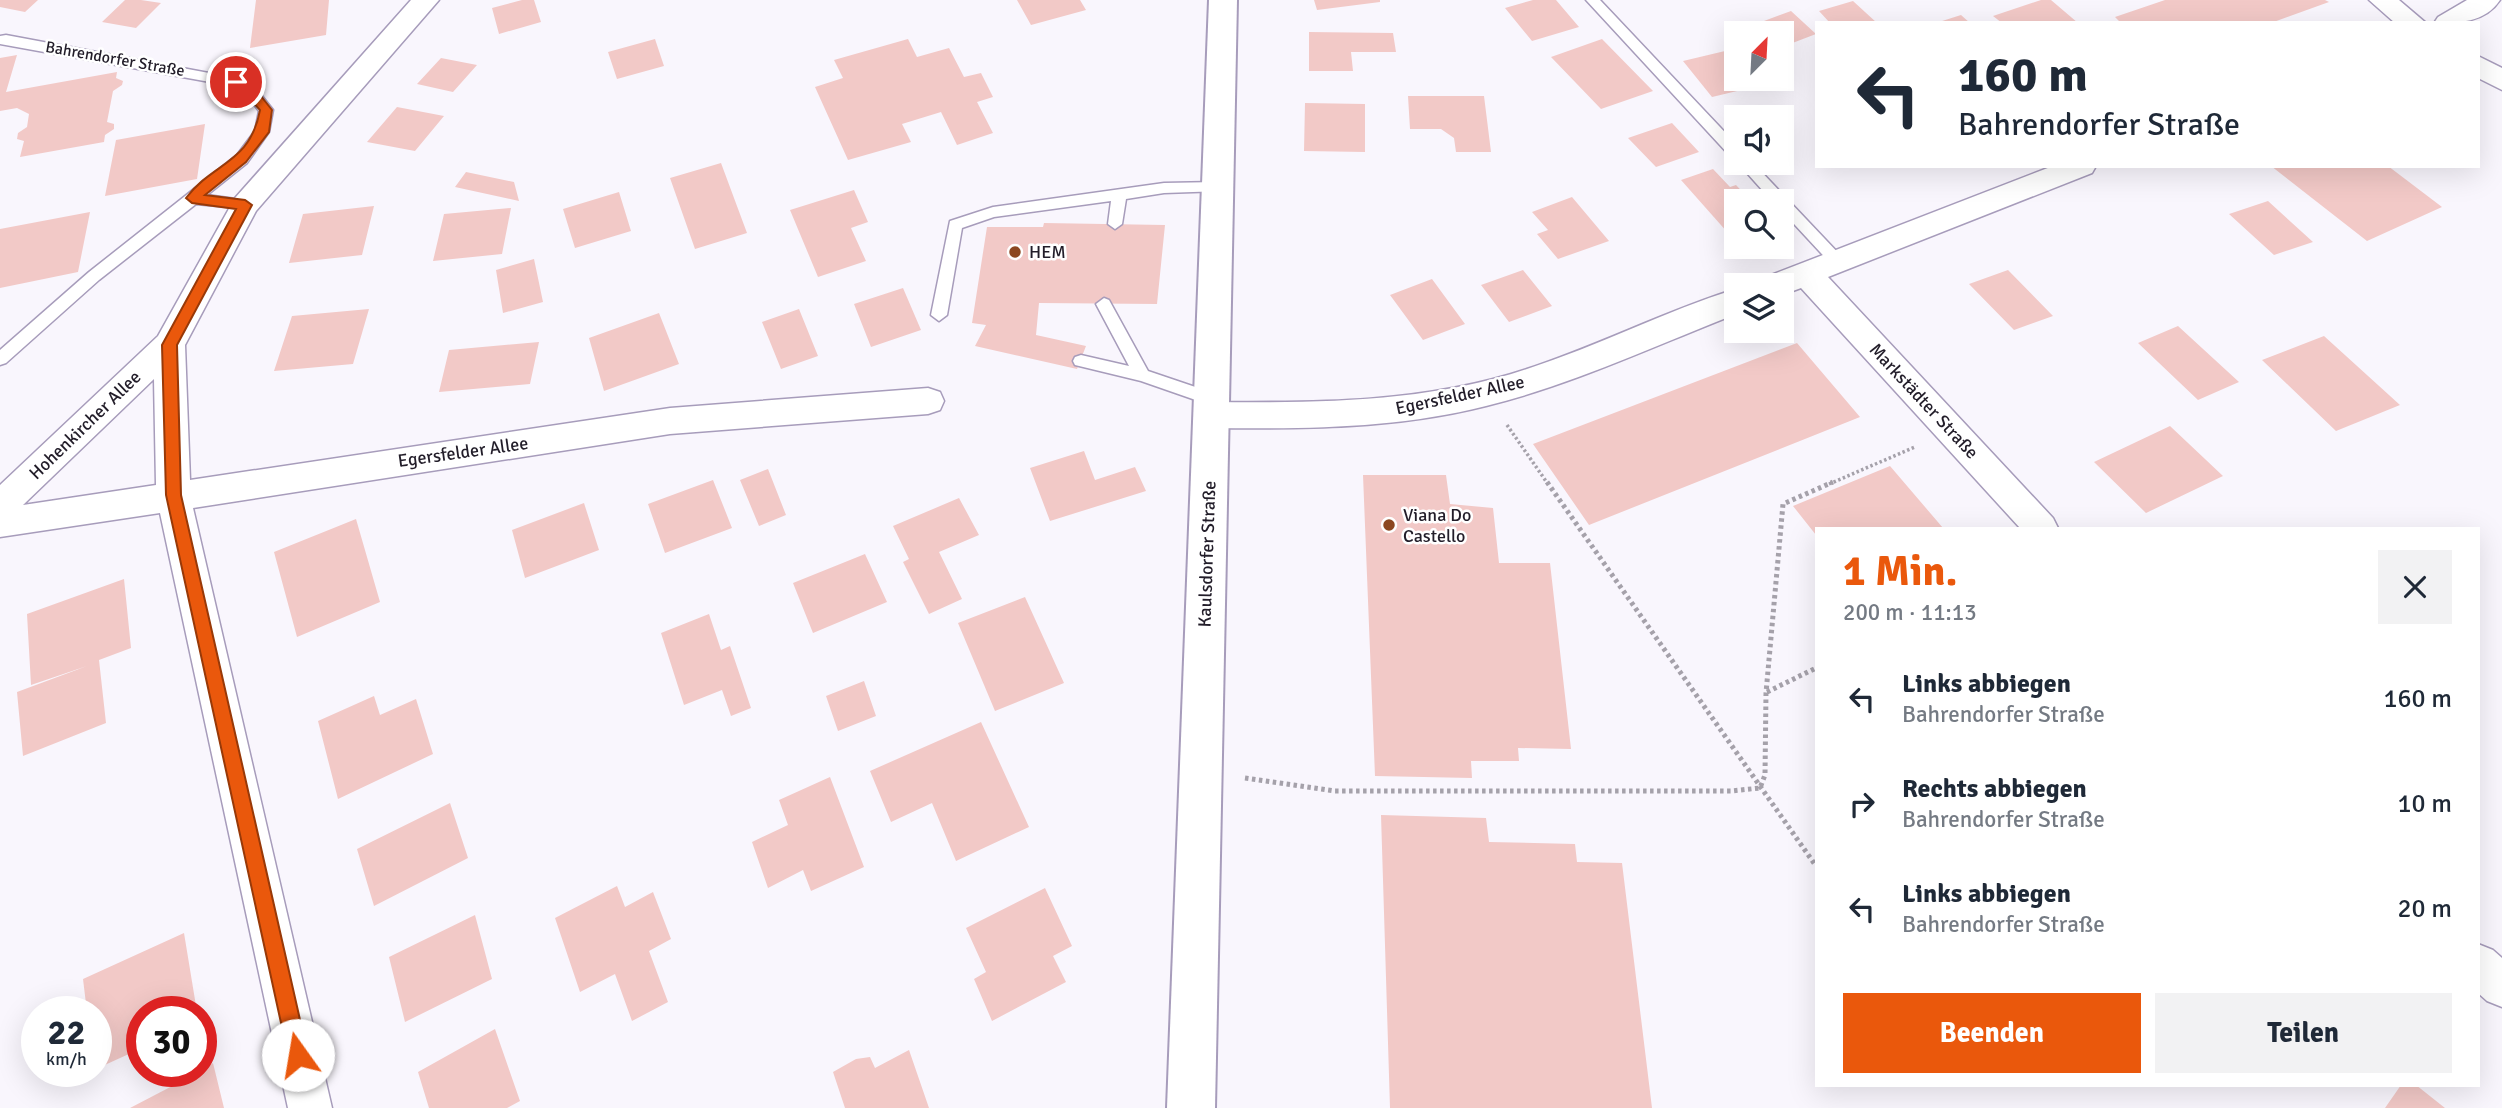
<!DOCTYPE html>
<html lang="de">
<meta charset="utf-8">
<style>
body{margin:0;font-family:Signika,sans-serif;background:#f2f2f3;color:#1f2937;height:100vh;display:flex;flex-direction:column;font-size:26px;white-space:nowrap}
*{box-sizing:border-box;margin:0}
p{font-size:23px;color:#747a83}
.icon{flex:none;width:38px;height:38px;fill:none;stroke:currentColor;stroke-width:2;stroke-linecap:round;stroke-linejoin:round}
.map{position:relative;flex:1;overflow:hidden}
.side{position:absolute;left:1815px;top:527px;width:665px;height:560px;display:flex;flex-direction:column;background:#fff;border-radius:0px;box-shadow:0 7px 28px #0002}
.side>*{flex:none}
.banner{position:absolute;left:1815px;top:21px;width:665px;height:147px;border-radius:0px;box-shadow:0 7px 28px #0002;background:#fff;color:#1f2937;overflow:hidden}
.needle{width:46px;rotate:24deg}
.controls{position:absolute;left:1724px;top:21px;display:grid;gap:14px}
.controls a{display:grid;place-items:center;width:70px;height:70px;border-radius:0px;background:#fff;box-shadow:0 7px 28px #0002;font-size:35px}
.speed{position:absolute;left:21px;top:996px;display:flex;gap:14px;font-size:35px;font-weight:700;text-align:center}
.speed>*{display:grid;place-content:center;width:91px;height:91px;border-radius:50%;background:#fff;box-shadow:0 7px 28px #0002;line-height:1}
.speed small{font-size:18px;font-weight:400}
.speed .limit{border:10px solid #d22;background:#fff;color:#111}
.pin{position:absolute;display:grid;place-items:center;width:60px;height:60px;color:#fff;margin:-30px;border:4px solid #fff;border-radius:50%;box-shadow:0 2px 7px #0007}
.me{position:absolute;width:77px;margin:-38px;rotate:347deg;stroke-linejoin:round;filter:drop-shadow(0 0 5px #0008)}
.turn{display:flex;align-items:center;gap:24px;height:147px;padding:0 28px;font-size:32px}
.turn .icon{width:91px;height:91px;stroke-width:2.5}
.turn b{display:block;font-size:49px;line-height:60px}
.round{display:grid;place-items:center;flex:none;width:74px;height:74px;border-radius:0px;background:#f2f2f3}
.summary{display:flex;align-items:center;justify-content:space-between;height:119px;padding:0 28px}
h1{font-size:42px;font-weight:800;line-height:52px;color:#ea580c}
.cta{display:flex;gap:14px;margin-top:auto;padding:14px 28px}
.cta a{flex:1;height:80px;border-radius:0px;background:#ea580c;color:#fff;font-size:28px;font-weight:800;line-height:80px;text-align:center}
.cta a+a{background:#f2f2f3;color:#1f2937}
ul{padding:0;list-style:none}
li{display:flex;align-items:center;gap:21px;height:105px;padding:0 28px}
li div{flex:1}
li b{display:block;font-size:26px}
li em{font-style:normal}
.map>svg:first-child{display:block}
</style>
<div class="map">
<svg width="2502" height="1108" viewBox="0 0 2502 1108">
<rect width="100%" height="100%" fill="#f9f6fd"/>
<path fill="#f2c9c7" d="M 0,0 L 38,0 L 25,12 L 0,7 Z
M 125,0 L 141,0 L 161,3 L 136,28 L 102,22 Z
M 256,0 L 329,0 L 326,35 L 250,48 Z
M 522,0 L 534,0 L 541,22 L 499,34 L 492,8 Z
M 1017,0 L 1080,0 L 1086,10 L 1031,25 Z
M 1314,0 L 1380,0 L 1380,2 L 1317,10 Z
M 1533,0 L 1556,0 L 1579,27 L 1532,41 L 1505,8 Z
M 2041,0 L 2051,0 L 2078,23 L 2002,23 L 1993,16 Z
M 2165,0 L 2325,0 L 2329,2 L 2271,23 L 2121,23 L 2115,17 Z
M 1853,1 L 1877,23 L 1830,23 L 1819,11 Z
M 1791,11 L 1816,34 L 1782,47 L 1782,33 L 1732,33 Z
M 1961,15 L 1970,23 L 1939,23 L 1939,22 Z
M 1309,32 L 1393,33 L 1396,52 L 1351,52 L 1353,71 L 1309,71 Z
M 655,39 L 664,66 L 617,79 L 608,52 Z
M 908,39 L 917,57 L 949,48 L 964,77 L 981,73 L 993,97 L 977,102 L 993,133 L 957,145 L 941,112 L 902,124 L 911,142 L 848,160 L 815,87 L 843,78 L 834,60 Z
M 1602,39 L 1653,91 L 1601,109 L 1551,57 Z
M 1725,51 L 1736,65 L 1736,79 L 1748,79 L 1754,87 L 1712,97 L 1683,61 Z
M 17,55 L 6,92 L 117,72 L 116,78 L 123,81 L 122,85 L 113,91 L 107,122 L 114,124 L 114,129 L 105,135 L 104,142 L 20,157 L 24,141 L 17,139 L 18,133 L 27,127 L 29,114 L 17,108 L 0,111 L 0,58 Z
M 441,58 L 477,65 L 453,92 L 417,84 Z
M 1408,96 L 1484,96 L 1491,152 L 1456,152 L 1454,138 L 1441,129 L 1410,129 Z
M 1305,103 L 1365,104 L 1365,152 L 1304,151 Z
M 397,107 L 444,116 L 415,151 L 367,142 Z
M 1672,123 L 1699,152 L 1656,167 L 1628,138 Z
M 205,124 L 197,179 L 105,196 L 116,140 Z
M 721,163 L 747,233 L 695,249 L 670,178 Z
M 2271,166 L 2388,166 L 2442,207 L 2367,241 Z
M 1713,169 L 1730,187 L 1736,185 L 1751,201 L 1736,201 L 1736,231 L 1728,233 L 1681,180 Z
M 466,172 L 514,182 L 519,201 L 455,187 Z
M 854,190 L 868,222 L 851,228 L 866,261 L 818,277 L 790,210 Z
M 619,192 L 631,231 L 575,248 L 563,209 Z
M 1572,197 L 1609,241 L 1558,259 L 1537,234 L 1548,230 L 1532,212 Z
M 2268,201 L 2313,242 L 2274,255 L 2229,214 Z
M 374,206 L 362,255 L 289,263 L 303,214 Z
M 511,208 L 502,254 L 433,261 L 444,214 Z
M 90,212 L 78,272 L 0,288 L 0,229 Z
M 1044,223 L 1165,225 L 1157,304 L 1039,303 L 1036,335 L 1086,346 L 1077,369 L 975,346 L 986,325 L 972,323 L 987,227 L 1043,227 Z
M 534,259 L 543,302 L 503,313 L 496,270 Z
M 1523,270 L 1552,306 L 1509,322 L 1481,285 Z
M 2008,270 L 2053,316 L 2014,330 L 1969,284 Z
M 1432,279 L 1465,324 L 1423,340 L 1390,295 Z
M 903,288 L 921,330 L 871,347 L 854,304 Z
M 369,309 L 353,364 L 274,371 L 292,316 Z
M 799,309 L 818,356 L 781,369 L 762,322 Z
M 659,313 L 679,364 L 604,391 L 589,338 Z
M 2178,326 L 2239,382 L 2198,400 L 2138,343 Z
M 2324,336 L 2400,405 L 2336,431 L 2262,360 Z
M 539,342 L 530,384 L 439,392 L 449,350 Z
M 1797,343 L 1860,417 L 1589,525 L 1533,444 Z
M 2170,426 L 2223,476 L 2146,513 L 2094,462 Z
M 1084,451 L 1095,480 L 1135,467 L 1146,491 L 1050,521 L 1030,468 Z
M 1890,466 L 1943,528 L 1816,528 L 1816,535 L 1793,506 Z
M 768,469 L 786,515 L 759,526 L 740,480 Z
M 1363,475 L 1446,475 L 1450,504 L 1493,508 L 1499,563 L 1550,563 L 1571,749 L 1518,748 L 1519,761 L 1471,761 L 1472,778 L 1375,776 Z
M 713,480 L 732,528 L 665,553 L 648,504 Z
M 959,498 L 979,535 L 939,552 L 962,599 L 929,614 L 903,562 L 909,559 L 893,526 Z
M 584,503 L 599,550 L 525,578 L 512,530 Z
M 356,519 L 380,602 L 297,637 L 274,552 Z
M 865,554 L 887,602 L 813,633 L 793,583 Z
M 124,579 L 131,648 L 99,660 L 106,723 L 23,756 L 17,692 L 87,666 L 31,685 L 27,614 Z
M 1025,597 L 1064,683 L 995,711 L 958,623 Z
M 709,614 L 721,650 L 730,646 L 751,708 L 731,716 L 722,690 L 684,705 L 661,633 Z
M 864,681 L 876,716 L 838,731 L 826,696 Z
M 374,696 L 380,715 L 416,699 L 433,754 L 338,799 L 318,721 Z
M 981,722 L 1029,827 L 956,861 L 932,803 L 891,822 L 870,771 Z
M 830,777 L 864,867 L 811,891 L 803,870 L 768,888 L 752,842 L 788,825 L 779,800 Z
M 450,803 L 468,858 L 374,906 L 357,849 Z
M 1381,815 L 1486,818 L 1489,842 L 1575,844 L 1577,862 L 1622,863 L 1652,1108 L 1390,1108 Z
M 617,886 L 625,907 L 653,892 L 671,939 L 649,951 L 668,1002 L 632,1021 L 615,974 L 580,992 L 555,918 Z
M 1045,888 L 1072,946 L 1053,956 L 1066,982 L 992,1021 L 974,979 L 986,972 L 966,928 Z
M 475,915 L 492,979 L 405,1022 L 389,957 Z
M 184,933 L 197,1012 L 142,1012 L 142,1048 L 96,1069 L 96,1012 L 87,1012 L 83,979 Z
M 495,1029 L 520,1101 L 507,1108 L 429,1108 L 418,1072 Z
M 909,1050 L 929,1108 L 845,1108 L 833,1072 L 856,1059 L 870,1057 L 875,1068 Z
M 213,1063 L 224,1108 L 130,1108 L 201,1071 Z
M 2401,1085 L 2416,1085 L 2445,1108 L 2385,1108 Z"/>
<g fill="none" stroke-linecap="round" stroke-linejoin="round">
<g stroke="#a79cbb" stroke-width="3">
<path id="lane" d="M 1586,0 L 1600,0 L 1736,144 L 1736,158 L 1731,157 Z
M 6,35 L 241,79 L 258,91 L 273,110 L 269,132 L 247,163 L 207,195 L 250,201 L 252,205 L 250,209 L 196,204 L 99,280 L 6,363 L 0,365 L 0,350 L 89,272 L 237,155 L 255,131 L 259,111 L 248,97 L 232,86 L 0,44 L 0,36 Z
M 1738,163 L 1753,163 L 1843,258 L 1846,262 L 1843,266 L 1833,266 L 1782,211 L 1782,201 L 1772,201 Z
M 1217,182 L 1224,187 L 1222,191 L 1164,193 L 1126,199 L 1122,224 L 1115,229 L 1108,224 L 1111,201 L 994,217 L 962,228 L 947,315 L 939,321 L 931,315 L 950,221 L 993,207 L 1164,183 Z
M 1104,298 L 1109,300 L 1148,371 L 1216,394 L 1218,399 L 1216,404 L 1210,405 L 1141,381 L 1075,365 L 1073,361 L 1075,357 L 1081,355 L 1129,366 L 1096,304 Z"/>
</g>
<g stroke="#a79cbb" stroke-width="3">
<path id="street" d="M 411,0 L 439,0 L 256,211 L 185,345 L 190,480 L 670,408 L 928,388 L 940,392 L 944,401 L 940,410 L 928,414 L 670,434 L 193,508 L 332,1108 L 288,1108 L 160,513 L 0,537 L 0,485 L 158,336 L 235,198 ZM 154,379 L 156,485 L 23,505 Z
M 2369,0 L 2399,0 L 2426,23 L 2395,23 Z
M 2467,0 L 2500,0 C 2485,23 2458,23 2434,23 L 2438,17 Z
M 2478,56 L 2502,68 L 2502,90 L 2478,78 Z
M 2053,166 L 2096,166 L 2092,173 L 1828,277 L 2053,518 L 2058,528 L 2020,528 L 1801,288 L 1782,295 L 1782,285 L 1762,285 L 1766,277 Z
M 1736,289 L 1736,314 C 1654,346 1572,385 1486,406 C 1395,429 1304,429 1211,428 L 1199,424 L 1195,415 L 1199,406 L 1211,402 C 1317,403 1425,403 1527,369 C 1598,346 1665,311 1736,289 Z
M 2478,944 L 2493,950 L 2502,958 L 2502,1007 L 2487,1001 L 2478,993 Z"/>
</g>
<g stroke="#a79cbb" stroke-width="4">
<path id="secondary" d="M 1209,0 L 1237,0 L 1215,1108 L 1167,1108 Z"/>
</g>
<path stroke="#a5a1aa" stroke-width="3.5" stroke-dasharray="2.5 2.5" stroke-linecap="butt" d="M 1507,425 L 1548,484
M 1829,484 L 1915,447"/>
<path stroke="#a5a1aa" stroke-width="5" stroke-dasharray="3.5 3.5" stroke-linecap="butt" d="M 1547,482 L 1816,866
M 1767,692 L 1816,668
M 1245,778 L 1335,791 L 1731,791 L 1760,788 L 1765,775 L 1766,693 L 1783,504 L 1833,482"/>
<use href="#lane" fill="#fff" fill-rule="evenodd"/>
<use href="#street" fill="#fff" fill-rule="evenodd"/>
<use href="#secondary" fill="#fff" fill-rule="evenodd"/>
</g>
<path fill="#ea580c" stroke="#983908" stroke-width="2" d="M 236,78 L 257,91 L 272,110 L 269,132 L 246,162 L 205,195 L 245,200 L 252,205 L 177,345 L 181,495 L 308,1055 L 305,1062 L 298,1064 L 291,1062 L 288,1055 L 166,495 L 162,345 L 236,209 L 192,203 L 186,198 C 213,162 250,164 260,110 L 248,97 L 231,85 L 231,79 Z"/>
<g fill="#8c4720" stroke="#fff" stroke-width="2.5">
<circle cx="1015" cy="252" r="7"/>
<circle cx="1389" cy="525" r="7"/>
</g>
<g text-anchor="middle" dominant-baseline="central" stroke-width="5" stroke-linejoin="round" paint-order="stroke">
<g font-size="16" fill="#221d29" stroke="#fff">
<text transform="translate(115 59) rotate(10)">Bahrendorfer Straße</text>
</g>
<g font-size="18" fill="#221d29" stroke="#fff" text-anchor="start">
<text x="1029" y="252">HEM</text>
<text x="1403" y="515">Viana Do<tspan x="1403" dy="21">Castello</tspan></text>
</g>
<g font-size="18" fill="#221d29" stroke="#fff">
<text transform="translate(1460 395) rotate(-12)">Egersfelder Allee</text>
<text transform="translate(1924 401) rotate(47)">Markstädter Straße</text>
<text transform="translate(85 425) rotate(-44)">Hohenkircher Allee</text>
<text transform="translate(463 452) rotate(-8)">Egersfelder Allee</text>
<text transform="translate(1207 554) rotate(-88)">Kaulsdorfer Straße</text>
</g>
</g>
</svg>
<div class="controls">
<a><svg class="needle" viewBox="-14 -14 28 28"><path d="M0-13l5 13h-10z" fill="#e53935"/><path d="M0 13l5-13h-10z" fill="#747a83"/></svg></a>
<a><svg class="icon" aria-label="sound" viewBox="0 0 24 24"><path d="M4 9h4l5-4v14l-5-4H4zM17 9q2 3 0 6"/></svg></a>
<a><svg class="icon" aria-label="search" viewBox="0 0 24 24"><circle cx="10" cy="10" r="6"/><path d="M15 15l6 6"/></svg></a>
<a><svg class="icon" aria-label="layers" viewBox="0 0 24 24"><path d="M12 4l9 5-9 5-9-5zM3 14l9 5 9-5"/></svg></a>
</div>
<div class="speed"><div>22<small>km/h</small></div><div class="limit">30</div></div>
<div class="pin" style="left:236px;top:82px;background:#d93025"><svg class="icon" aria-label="arrive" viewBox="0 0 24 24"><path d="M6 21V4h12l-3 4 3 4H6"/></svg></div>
<svg class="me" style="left:298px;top:1055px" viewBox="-20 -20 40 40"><circle r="19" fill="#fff"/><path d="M0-13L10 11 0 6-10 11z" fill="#ea580c"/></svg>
<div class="banner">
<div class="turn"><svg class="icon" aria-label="left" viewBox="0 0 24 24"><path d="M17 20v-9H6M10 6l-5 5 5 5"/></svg><div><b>160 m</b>Bahrendorfer Straße</div></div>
</div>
<section class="side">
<div class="summary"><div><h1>1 Min.</h1><p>200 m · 11:13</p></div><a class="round"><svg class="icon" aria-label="close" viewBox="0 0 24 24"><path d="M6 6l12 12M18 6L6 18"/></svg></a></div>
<ul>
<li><svg class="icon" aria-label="left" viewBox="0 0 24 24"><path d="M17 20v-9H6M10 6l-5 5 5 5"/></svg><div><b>Links abbiegen</b><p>Bahrendorfer Straße</p></div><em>160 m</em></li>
<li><svg class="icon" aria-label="right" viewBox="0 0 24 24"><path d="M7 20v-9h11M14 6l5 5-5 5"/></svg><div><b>Rechts abbiegen</b><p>Bahrendorfer Straße</p></div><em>10 m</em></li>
<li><svg class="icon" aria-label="left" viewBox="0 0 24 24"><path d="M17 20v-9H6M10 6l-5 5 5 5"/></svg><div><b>Links abbiegen</b><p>Bahrendorfer Straße</p></div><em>20 m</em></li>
</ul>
<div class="cta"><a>Beenden</a><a>Teilen</a></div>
</section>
</div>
